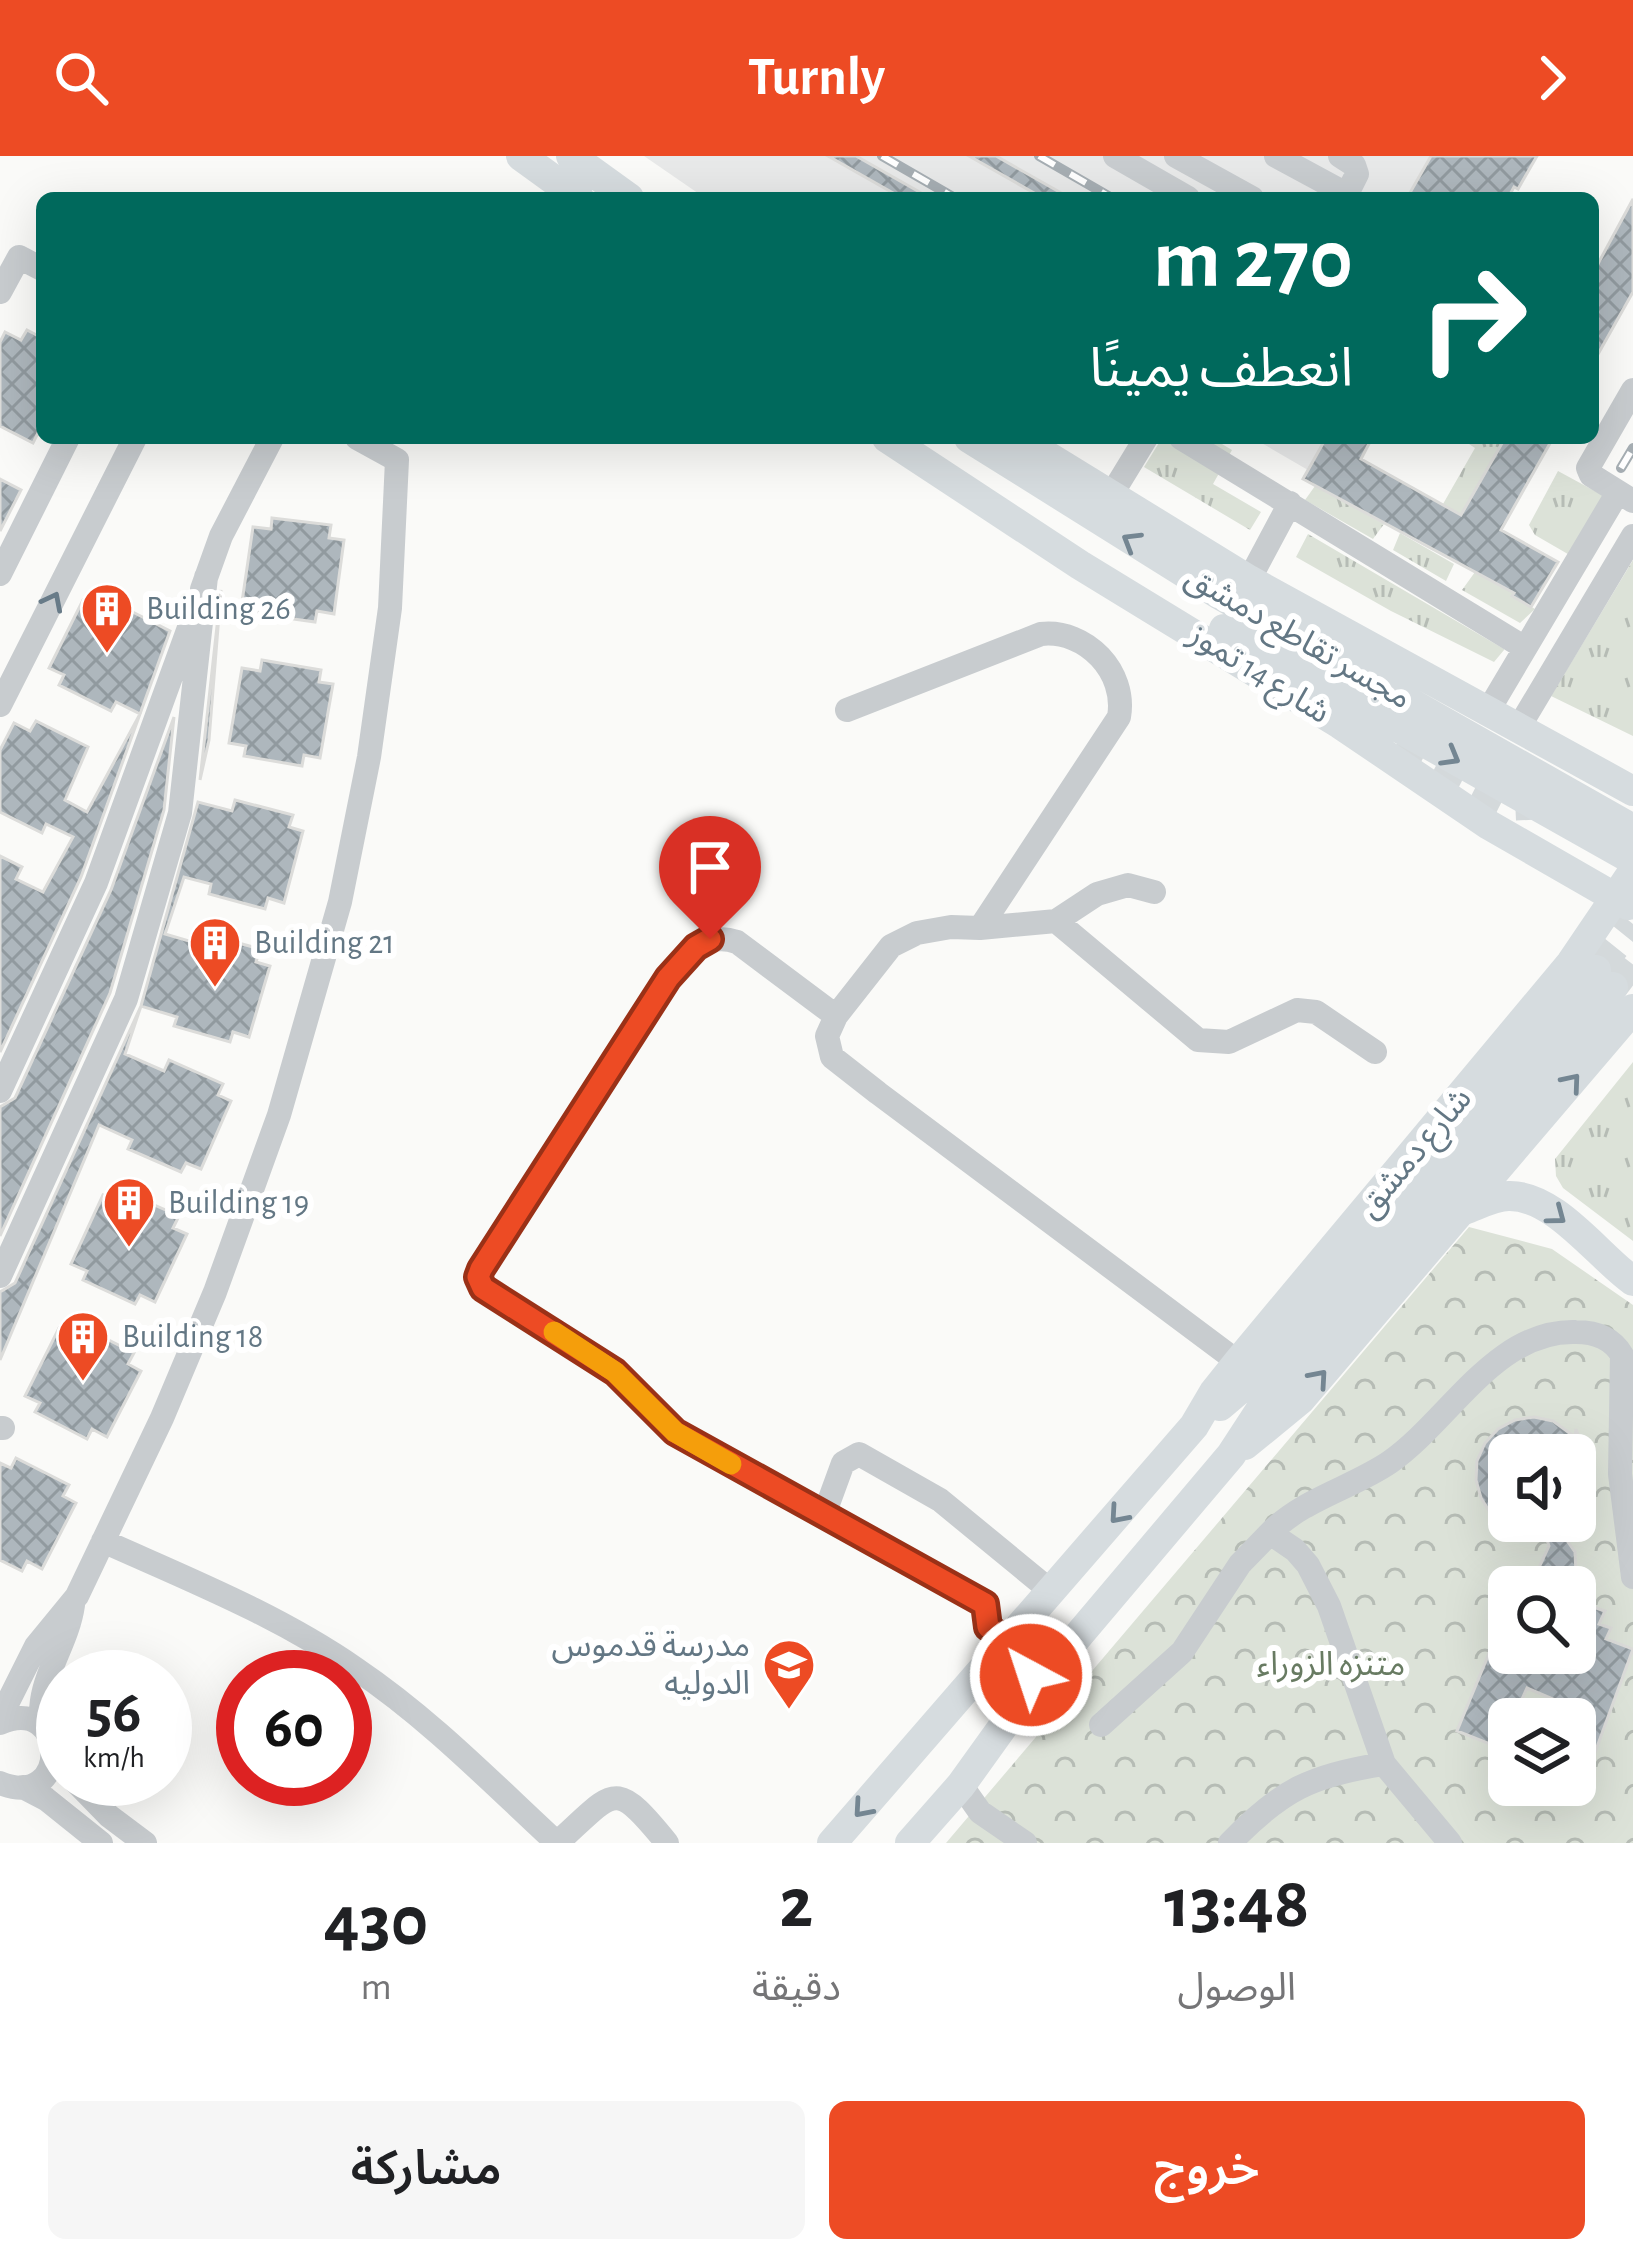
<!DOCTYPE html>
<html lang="ar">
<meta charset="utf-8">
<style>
body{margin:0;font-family:"Alegreya Sans","Noto Sans Arabic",sans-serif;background:#f6f6f6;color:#202124;direction:rtl;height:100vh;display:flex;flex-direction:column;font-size:45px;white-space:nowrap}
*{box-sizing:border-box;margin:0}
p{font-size:39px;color:#757577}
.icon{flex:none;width:66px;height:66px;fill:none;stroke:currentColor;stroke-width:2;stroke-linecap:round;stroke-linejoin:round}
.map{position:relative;height:1687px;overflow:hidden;direction:ltr}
.sheet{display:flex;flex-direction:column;background:#fff;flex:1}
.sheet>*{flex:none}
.hud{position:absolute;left:36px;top:36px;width:1563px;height:252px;border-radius:18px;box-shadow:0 12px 48px #0002;direction:rtl;background:#00695c;color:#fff;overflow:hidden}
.controls{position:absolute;left:1488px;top:1278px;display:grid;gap:24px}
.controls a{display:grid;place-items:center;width:108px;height:108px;border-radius:18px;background:#fff;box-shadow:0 12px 48px #0002;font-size:60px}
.speed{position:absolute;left:36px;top:1494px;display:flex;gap:24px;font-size:60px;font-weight:700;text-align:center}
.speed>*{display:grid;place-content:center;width:156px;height:156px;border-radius:50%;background:#fff;box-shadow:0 12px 48px #0002;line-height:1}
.speed small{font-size:30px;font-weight:400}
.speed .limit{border:18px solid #d22;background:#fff;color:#111}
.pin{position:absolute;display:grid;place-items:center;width:102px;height:102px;color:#fff;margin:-123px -51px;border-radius:50% 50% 50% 0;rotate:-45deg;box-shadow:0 0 12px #0007}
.pin .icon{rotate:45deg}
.me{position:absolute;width:132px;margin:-66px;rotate:320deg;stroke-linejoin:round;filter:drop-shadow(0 0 9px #0008)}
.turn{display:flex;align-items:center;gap:42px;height:252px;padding:0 48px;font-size:54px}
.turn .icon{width:156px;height:156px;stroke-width:2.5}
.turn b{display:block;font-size:84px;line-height:102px}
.eta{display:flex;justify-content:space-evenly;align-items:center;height:204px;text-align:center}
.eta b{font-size:72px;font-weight:600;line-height:84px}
.cta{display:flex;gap:24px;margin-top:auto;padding:24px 48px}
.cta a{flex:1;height:138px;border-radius:18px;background:#ed4b24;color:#fff;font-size:48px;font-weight:600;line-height:138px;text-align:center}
.cta a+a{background:#f6f6f6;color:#202124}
header{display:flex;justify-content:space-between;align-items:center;height:156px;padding:0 48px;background:#ed4b24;color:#fff;font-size:54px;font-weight:600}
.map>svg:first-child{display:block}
</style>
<header><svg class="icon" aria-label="forward" viewBox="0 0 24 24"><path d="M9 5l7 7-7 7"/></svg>Turnly<svg class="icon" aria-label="search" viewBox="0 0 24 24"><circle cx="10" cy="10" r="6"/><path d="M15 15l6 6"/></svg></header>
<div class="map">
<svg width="1633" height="1687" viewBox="0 0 1633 1687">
<defs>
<pattern id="grass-tufts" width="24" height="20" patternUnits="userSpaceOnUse" patternTransform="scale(3)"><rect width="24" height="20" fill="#dce2d8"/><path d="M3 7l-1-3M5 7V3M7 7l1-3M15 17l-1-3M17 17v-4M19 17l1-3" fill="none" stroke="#b6bcb5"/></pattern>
<pattern id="park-crowns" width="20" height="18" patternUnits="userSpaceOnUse" patternTransform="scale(3)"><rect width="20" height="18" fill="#dce2d8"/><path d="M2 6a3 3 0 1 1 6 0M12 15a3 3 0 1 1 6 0" fill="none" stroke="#b6bcb5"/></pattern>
<pattern id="building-cross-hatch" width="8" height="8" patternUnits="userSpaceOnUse" patternTransform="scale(3)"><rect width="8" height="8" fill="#aeb7bd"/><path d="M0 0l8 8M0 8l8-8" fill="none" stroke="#919a9f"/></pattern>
</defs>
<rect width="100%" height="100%" fill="#fafaf8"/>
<path fill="#e8e9e9" d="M 644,0 L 1484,0 L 1461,42 L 705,42 Z
M 1253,282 L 1326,282 L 1308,314 Z"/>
<path fill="url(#grass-tufts)" d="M 1162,282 L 1212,282 L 1232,294 L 1213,328 L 1261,356 L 1250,374 L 1144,311 Z
M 1468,282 L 1505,282 L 1461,359 L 1443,348 L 1475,292 L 1466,286 Z
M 1558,315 L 1604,340 L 1573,401 L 1535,379 L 1529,369 Z
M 1315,330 L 1384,368 L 1373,383 L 1305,344 Z
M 1400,377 L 1454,408 L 1446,425 L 1393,394 Z
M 1308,378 L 1504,493 L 1504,494 L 1494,506 L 1391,455 L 1296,401 Z
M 1633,404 L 1633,580 L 1551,540 Z
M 1475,416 L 1514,437 L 1513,440 L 1535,453 L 1520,467 L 1462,434 Z
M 1633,906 L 1633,1085 L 1563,1032 L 1556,1020 L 1555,1003 Z"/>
<path fill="url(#park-crowns)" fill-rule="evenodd" d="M 1469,1071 L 1552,1093 L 1633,1149 L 1633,1687 L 946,1687 ZM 1509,1299 L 1575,1299 L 1575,1365 L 1509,1365 ZM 1509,1431 L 1575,1431 L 1575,1497 L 1509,1497 ZM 1509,1563 L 1575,1563 L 1575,1629 L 1509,1629 Z"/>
<path fill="url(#building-cross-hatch)" stroke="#dcdcda" stroke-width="3" d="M 828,0 L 856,0 L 930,42 L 902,42 Z
M 969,0 L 996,0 L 1070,42 L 1043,42 Z
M 1431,0 L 1537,0 L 1518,33 L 1514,31 L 1508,42 L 1407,42 Z
M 1633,43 L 1633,136 L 1593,207 L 1593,117 Z
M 27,174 L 42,182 L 42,280 L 38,277 L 33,287 L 0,270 L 0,186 L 5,176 L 21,184 Z
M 1326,282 L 1372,282 L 1361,303 L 1461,359 L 1505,282 L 1553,282 L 1501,374 L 1558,406 L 1531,451 L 1512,440 L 1514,437 L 1303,323 Z
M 0,323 L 21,334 L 0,375 Z
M 272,362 L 331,369 L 329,382 L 344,384 L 334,458 L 317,455 L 315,466 L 258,458 L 259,448 L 242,446 L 253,371 L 271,373 Z
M 221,434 L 209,584 L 200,624 Z
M 105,442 L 170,475 L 81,721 L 0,896 L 0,700 L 22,711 L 16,723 L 43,736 L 73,681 L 46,668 L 42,677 L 0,656 L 0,594 L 14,567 L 30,575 L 36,565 L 88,591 L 65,644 L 87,656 L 140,558 L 116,546 L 111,555 L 59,529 L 64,519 L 49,512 L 83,444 L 100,452 Z
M 262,504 L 321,514 L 319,526 L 333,528 L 320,602 L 304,599 L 302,610 L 244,600 L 246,590 L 229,587 L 242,512 L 260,515 Z
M 174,561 L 164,654 L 110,837 L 0,1080 L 0,951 L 15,942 L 111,734 Z
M 235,644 L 293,659 L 289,671 L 303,675 L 284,747 L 268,742 L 265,753 L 209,738 L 211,728 L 184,721 L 165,778 L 199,788 L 203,777 L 260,793 L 256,806 L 270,810 L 249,881 L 233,876 L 230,886 L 174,870 L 177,861 L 141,850 L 125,898 L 164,915 L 169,904 L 223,928 L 218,939 L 231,945 L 201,1013 L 186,1007 L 181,1016 L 128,993 L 132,984 L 99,969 L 0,1204 L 0,1136 L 15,1127 L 141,850 L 198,646 L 232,655 Z
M 125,1036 L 179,1060 L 173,1072 L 187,1078 L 155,1146 L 140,1139 L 135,1148 L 83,1124 L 87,1115 L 71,1108 L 103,1039 L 120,1046 Z
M 81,1170 L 134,1197 L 128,1208 L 141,1215 L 107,1281 L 92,1273 L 87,1283 L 35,1256 L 40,1247 L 25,1240 L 59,1172 L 76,1180 Z
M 1534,1261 L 1553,1265 L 1575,1281 L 1576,1273 L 1589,1307 L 1590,1326 L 1579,1363 L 1575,1362 L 1575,1299 L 1509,1299 L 1509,1371 L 1491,1358 L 1481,1342 L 1476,1324 L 1477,1305 L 1485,1287 L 1498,1273 L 1515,1264 Z
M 16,1302 L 69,1329 L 63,1340 L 76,1347 L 42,1413 L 27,1405 L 22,1415 L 0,1404 L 0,1307 L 11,1312 Z
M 1541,1365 L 1569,1365 L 1561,1376 L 1575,1396 L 1576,1418 L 1571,1431 L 1530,1431 L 1549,1390 Z
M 1575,1445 L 1605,1455 L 1599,1468 L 1611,1472 L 1606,1483 L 1633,1493 L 1576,1648 L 1527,1632 L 1575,1629 L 1575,1563 L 1561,1563 L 1567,1549 L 1527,1532 L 1513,1563 L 1509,1563 L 1500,1592 L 1457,1575 L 1509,1449 L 1509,1497 L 1575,1497 Z"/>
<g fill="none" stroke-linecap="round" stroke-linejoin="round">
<path stroke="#d4d9db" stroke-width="30" stroke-dasharray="30 15" stroke-linecap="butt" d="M 1394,593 L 1506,650 L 1528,649 L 1542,636
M 1596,814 L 1633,768
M 1613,831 L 1633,805"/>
<path stroke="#c8cccf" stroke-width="24" d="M 1115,0 L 1188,42
M 1176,0 L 1252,42
M 1276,0 L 1339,34 L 1350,32 L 1357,18 L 1354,9 L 1340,0
M 0,136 L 19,101 L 42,113
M 1633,234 L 1588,312 L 1591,319 L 1633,345
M 1181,282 L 1525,492
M 1110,341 L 1146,282
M 0,418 L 68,282
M 1249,424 L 1290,347
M 202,433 L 221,380 L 272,282
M 0,549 L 135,282
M 847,554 L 1041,478 C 1086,473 1127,516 1119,561 L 980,772
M 1488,555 L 1618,336
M 1519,571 L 1633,380
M 1154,736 L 1128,729 L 1097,738 L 1056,765 L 980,772 L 951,771 L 917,777 L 891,790 L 836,860 L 827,880 L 832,901 L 878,937 L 1238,1206
M 1056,765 L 1198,884 L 1229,886 L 1297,854 L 1316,856 L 1375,896
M 836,860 L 737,786 C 704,775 687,798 668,822 L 481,1113 L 479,1125 L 483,1133 L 596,1202 L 633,1232 L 675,1276 L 985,1448 L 988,1471 L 1007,1487
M 0,935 L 96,727 L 191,466
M 0,1120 L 126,843 L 180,657 L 206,421
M 0,1272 L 3,1272
M 824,1359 L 843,1307 L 859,1298 L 940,1344 L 1052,1436
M 103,1385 C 190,1424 278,1459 356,1513 C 430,1563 492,1627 557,1687 C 616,1634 613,1621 667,1687
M 0,1562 L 36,1490 L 77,1440 L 162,1262 L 215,1136 L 279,959 L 340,746 L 369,601 L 390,452 L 397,304 L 357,282
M 0,1567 C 69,1537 71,1656 0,1627
M 1101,1569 L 1182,1496 L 1240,1408 L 1270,1377
M 42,1570 C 35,1526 67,1492 73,1449
M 73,1623 L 109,1660 L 145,1687
M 961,1629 L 980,1656 L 1025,1687
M 23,1631 L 46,1643 L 101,1687
M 1230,1687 C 1281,1634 1311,1619 1384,1608
M 1450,1687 L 1384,1608 L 1329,1450 L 1308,1409 L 1295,1394 L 1270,1377 C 1303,1343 1352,1332 1390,1306 C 1449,1265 1496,1173 1576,1176 C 1596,1176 1612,1182 1622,1199 L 1620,1318 L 1633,1421"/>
<path stroke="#d6dcdf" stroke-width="30" d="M 521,0 L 579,42
M 571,0 L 629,42
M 887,282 L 1080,409 L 1340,568 L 1489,669 L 1628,749
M 969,282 L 1220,439 L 1633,673
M 1018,282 L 1249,424 L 1633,635
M 1224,473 L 1633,704
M 1464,1054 C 1478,1049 1494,1040 1509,1040 C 1555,1039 1598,1100 1633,1125
M 1220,1250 L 1260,1216 L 1596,814
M 1245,1289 L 1300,1244 L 1633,853
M 832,1687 L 1194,1270 L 1214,1236 L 1238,1206 L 1571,807 L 1630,720
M 910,1687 L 961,1629 L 1012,1558 L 1231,1299 L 1276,1230 L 1613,831"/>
<g stroke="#a6aeb3" stroke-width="10">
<path id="rail" d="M 882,0 L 955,42
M 1039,0 L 1112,42
M 1621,312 L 1633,292"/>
</g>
<use href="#rail" stroke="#fff" stroke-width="6" stroke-dasharray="18" stroke-linecap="butt"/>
</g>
<defs><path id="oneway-chevron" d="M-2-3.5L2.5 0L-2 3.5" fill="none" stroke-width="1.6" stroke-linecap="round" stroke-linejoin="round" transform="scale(3)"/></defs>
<g stroke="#748692">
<use href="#oneway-chevron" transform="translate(1131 385) rotate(-149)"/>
<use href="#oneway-chevron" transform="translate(1451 601) rotate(30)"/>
<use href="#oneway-chevron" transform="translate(1572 926) rotate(-50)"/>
<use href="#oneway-chevron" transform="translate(1557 1060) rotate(37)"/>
<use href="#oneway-chevron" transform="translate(1319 1222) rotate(-49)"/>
<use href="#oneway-chevron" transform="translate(1118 1359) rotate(131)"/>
<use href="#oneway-chevron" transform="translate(862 1653) rotate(131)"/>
</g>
<use stroke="#687b88" href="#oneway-chevron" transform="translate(53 445) rotate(-63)"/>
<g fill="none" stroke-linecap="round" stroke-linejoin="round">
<g stroke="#9a3117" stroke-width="30">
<path id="route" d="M 710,783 L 696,791 L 668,822 L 481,1113 L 478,1121 L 483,1132 L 615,1216 L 675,1276 L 985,1448 L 988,1471 L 1026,1501 L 1031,1519"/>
</g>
<use href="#route" stroke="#ed4b24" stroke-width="21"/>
<path stroke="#f59e0b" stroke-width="21" d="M 554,1176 L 615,1216 L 675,1276 L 731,1308"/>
</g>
<defs>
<g id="building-pin" transform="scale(2.7)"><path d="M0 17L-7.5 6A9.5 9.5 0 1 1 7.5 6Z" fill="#ed4b24" stroke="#fff"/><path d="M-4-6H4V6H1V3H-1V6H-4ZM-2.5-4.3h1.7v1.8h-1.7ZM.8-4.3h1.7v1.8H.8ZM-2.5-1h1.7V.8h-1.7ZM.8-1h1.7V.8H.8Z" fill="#fff"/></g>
<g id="school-pin" transform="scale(2.7)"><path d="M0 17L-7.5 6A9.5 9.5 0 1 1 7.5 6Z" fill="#ed4b24" stroke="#fff"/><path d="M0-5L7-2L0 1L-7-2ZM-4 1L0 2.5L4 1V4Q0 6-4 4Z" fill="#fff"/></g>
</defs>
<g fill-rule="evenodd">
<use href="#building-pin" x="107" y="453"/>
<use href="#building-pin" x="215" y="787"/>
<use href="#building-pin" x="129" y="1047"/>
<use href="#building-pin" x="83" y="1181"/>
<use href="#school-pin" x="789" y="1509"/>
</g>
<g text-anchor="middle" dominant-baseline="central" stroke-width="12" stroke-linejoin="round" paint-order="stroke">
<g font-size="33" fill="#637784" stroke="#fff" text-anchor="start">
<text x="146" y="453">Building 26</text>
<text x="254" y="787">Building 21</text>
<text x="168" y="1047">Building 19</text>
<text x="122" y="1181">Building 18</text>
<text x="750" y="1490" text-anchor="end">مدرسة قدموس<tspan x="750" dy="38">الدوليه</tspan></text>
</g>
<g font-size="33" fill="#637784" stroke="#fff">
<text transform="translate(1298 482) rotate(30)">مجسر تقاطع دمشق</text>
<text transform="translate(1259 518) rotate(32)">شارع 14 تموز</text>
<text transform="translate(1415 997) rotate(-50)">شارع دمشق</text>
</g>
<g font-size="33" fill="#687b62" stroke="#fff">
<text x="1331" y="1509">متنزه الزوراء</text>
</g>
</g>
</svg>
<div class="controls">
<a><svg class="icon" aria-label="sound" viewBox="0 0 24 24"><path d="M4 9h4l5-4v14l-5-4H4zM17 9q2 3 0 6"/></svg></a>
<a><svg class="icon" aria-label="search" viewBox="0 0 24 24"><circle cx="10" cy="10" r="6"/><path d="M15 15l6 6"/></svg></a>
<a><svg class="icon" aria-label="layers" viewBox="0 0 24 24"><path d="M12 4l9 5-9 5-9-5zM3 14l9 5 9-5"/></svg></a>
</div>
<div class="speed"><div>56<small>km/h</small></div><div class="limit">60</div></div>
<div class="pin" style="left:710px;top:783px;background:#d93025"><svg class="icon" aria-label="arrive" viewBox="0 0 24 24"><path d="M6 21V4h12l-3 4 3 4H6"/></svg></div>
<svg class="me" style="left:1031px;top:1519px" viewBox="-20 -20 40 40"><circle r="17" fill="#ed4b24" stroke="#fff" stroke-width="3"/><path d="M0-11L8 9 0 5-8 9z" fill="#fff"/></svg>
<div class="hud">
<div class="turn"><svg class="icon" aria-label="right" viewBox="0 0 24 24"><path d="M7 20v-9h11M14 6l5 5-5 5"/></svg><div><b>270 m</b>انعطف يمينًا</div></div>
</div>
</div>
<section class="sheet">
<div class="eta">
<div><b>13:48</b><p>الوصول</p></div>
<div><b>2</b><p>دقيقة</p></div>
<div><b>430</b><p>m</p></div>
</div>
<div class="cta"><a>خروج</a><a>مشاركة</a></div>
</section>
